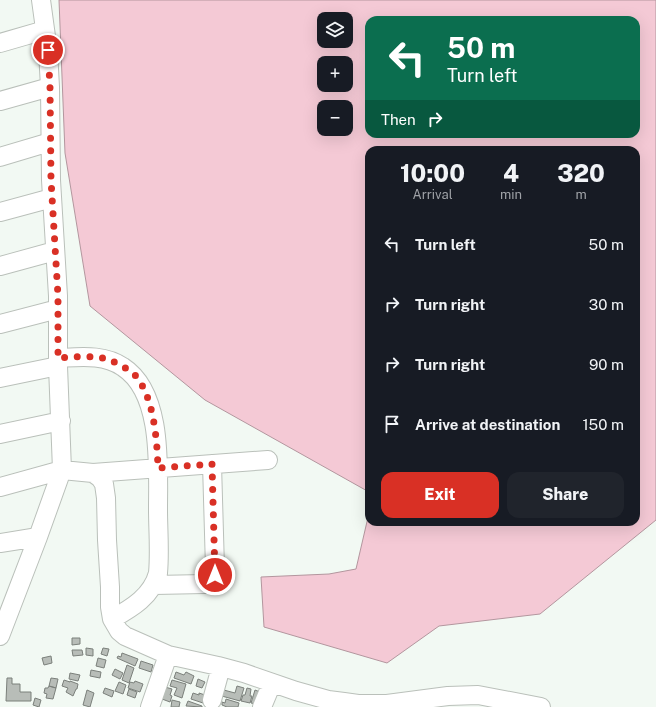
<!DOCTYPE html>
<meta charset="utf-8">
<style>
body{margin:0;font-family:"Public Sans",sans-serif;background:#20242c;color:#f1f3f6;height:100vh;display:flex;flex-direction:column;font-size:15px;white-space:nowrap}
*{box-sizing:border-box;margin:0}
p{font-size:13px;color:#9ea1a6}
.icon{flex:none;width:22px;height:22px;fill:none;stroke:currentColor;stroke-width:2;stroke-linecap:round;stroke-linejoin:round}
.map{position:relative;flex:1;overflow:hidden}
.details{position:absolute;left:365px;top:146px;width:275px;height:380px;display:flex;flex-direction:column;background:#171b24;border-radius:12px;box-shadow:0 4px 16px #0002}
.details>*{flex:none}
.banner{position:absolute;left:365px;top:16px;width:275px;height:122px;border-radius:12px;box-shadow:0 4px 16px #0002;background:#0b6e4f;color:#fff;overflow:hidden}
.fabs{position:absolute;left:317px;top:12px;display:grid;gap:8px}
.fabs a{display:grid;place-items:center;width:36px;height:36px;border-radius:8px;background:#171b24;box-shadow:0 4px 16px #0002;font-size:20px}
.pin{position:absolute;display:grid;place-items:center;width:34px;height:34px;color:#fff;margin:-17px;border:2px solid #fff;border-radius:50%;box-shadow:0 1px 4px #0007}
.me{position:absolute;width:44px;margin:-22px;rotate:0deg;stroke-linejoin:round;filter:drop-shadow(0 0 3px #0008)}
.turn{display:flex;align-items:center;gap:14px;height:84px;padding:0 16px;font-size:18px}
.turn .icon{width:52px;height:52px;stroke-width:2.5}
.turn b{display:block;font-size:28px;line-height:34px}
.then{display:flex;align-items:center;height:38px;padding:0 16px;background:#0003;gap:8px;font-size:15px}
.eta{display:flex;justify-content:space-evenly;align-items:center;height:68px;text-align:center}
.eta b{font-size:24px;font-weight:800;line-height:28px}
.cta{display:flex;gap:8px;margin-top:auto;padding:8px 16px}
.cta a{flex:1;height:46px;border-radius:12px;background:#d93025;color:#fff;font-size:16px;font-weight:800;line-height:46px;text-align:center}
.cta a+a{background:#20242c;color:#f1f3f6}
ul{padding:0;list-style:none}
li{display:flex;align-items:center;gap:12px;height:60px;padding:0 16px}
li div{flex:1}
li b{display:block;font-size:15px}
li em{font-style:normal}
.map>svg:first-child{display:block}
</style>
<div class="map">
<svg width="656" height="707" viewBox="0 0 656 707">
<rect width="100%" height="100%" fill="#f2f9f3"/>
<path fill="#f4c9d5" stroke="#b3969e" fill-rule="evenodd" d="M 59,0 L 656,0 L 656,520 L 540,614 L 439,626 L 387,663 L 264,627 L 261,577 L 329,574 L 356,569 L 369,513 L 369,522 L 636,522 L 636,150 L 369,150 L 369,492 L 205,400 L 90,306 L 65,153 ZM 324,19 L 346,19 L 346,41 L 324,41 ZM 369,20 L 636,20 L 636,134 L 369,134 ZM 324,63 L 346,63 L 346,85 L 324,85 ZM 324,107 L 346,107 L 346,129 L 324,129 Z"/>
<path fill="#b8bdb8" stroke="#7b807b" d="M 72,638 L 80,638 L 80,644 L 72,645 Z
M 86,648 L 93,649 L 93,656 L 86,655 Z
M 103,648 L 109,649 L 107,656 L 101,654 Z
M 72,650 L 82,650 L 83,655 L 73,656 Z
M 122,653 L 138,659 L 135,666 L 117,658 L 118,656 L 121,657 Z
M 51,656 L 52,663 L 44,665 L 42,658 Z
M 98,658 L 106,660 L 104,668 L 96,666 Z
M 141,661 L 153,665 L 151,672 L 139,668 Z
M 127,665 L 134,668 L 129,683 L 122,680 Z
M 115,669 L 123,673 L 120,679 L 112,675 Z
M 91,670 L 101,672 L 100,678 L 90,676 Z
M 176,672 L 184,675 L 186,672 L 194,676 L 191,684 L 174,678 Z
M 70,673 L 80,675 L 78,681 L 69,679 Z
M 7,678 L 12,678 L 12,684 L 20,684 L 20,692 L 31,692 L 31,701 L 6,701 Z
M 51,678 L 58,679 L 56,688 L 49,686 Z
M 198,679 L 205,682 L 202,688 L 196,686 Z
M 64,680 L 70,682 L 70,681 L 78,684 L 77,689 L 76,689 L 73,696 L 66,692 L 68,688 L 62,686 Z
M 172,680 L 186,684 L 182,698 L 174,695 L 177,688 L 170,686 Z
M 135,681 L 143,684 L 140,692 L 128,688 L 130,682 L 134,683 Z
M 119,682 L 126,685 L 123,694 L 115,691 Z
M 49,686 L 56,688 L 53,699 L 46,698 L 47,694 L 44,693 L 45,688 L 48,688 Z
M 237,686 L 244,688 L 240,701 L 218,695 L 220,689 L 235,693 Z
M 165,687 L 172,689 L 170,695 L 172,696 L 170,702 L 162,699 Z
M 105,688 L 114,691 L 112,697 L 103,693 Z
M 247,688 L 251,689 L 250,696 L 252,696 L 250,703 L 241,701 L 243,695 L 245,695 Z
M 129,689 L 137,692 L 135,698 L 127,695 Z
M 87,690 L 94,693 L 90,707 L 83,705 Z
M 255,690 L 260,692 L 256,704 L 251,703 Z
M 193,693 L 199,695 L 199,693 L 205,695 L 203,703 L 191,699 Z
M 35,698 L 41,700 L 39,707 L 33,705 Z
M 226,699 L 239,703 L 238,707 L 227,707 L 222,705 L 222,702 L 225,703 Z
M 172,700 L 180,702 L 179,707 L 171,707 Z
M 188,701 L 202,706 L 202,707 L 186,706 Z"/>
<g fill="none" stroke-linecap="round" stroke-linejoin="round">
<g stroke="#bac0ba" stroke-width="20">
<path id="minor" d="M 0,43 L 45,30
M 0,101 L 50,87
M 0,157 L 50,142
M 0,212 L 52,198
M 0,266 L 55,251
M 0,324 L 58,309
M 58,358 C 81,357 104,354 123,367 C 163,393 158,467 158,509 C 158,530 160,552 158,573 C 152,596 132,608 112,619
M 0,378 L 58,366
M 0,434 L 61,421
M 93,473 L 268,460
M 0,487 L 62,470 L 93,473 L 100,478 L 104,484 L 106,498 L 107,540 L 110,587 L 110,607 L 112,619 L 119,631 L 125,636 L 168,655 L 218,666 L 244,673 L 296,691 L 328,700 L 344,702 L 358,704 L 387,704 L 448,696 L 478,695 L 541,707
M 0,543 L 38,537
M 154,585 L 205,584 C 213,581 214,576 215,568 L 212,464
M 0,636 L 38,537 L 62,470 L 58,366 L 58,296 L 51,180 L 50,87 L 48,51 L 41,0
M 212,700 L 221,667
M 150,707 L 168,655
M 262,707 L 272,683"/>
</g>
<use href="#minor" stroke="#fff" stroke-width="18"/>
</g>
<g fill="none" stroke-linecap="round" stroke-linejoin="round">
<path stroke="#d93025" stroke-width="7" stroke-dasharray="0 12.6" d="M 48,50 L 50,87 L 51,180 L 58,296 L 58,358 C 74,357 92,355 107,359 C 110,360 113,361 116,363 C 122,366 128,369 134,374 C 154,395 157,440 158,468 L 212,464 L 215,575"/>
</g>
</svg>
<div class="fabs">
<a><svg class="icon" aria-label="layers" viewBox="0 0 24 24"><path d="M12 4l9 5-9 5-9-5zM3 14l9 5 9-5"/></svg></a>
<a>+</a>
<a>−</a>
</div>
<div class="pin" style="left:48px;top:50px;background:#d93025"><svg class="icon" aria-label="arrive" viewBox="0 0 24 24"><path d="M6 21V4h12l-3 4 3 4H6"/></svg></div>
<svg class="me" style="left:215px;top:575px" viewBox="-20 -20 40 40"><circle r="17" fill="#d93025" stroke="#fff" stroke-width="3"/><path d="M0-11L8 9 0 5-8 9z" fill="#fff"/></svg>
<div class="banner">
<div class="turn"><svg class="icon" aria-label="left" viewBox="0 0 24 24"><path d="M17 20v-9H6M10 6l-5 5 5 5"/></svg><div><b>50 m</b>Turn left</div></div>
<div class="then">Then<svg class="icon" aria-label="right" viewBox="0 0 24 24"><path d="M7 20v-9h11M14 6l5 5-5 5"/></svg></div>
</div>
<section class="details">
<div class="eta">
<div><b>10:00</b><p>Arrival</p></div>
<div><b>4</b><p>min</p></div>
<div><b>320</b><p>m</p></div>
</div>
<ul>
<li><svg class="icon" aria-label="left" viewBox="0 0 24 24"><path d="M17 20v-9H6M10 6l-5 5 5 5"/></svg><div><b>Turn left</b></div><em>50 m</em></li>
<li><svg class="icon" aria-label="right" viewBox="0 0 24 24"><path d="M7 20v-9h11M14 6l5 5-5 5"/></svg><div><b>Turn right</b></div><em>30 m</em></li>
<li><svg class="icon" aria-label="right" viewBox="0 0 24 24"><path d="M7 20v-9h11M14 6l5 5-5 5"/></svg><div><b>Turn right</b></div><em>90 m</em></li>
<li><svg class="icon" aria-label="arrive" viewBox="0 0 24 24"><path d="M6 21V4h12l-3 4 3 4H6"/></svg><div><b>Arrive at destination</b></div><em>150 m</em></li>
</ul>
<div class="cta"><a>Exit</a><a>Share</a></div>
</section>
</div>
